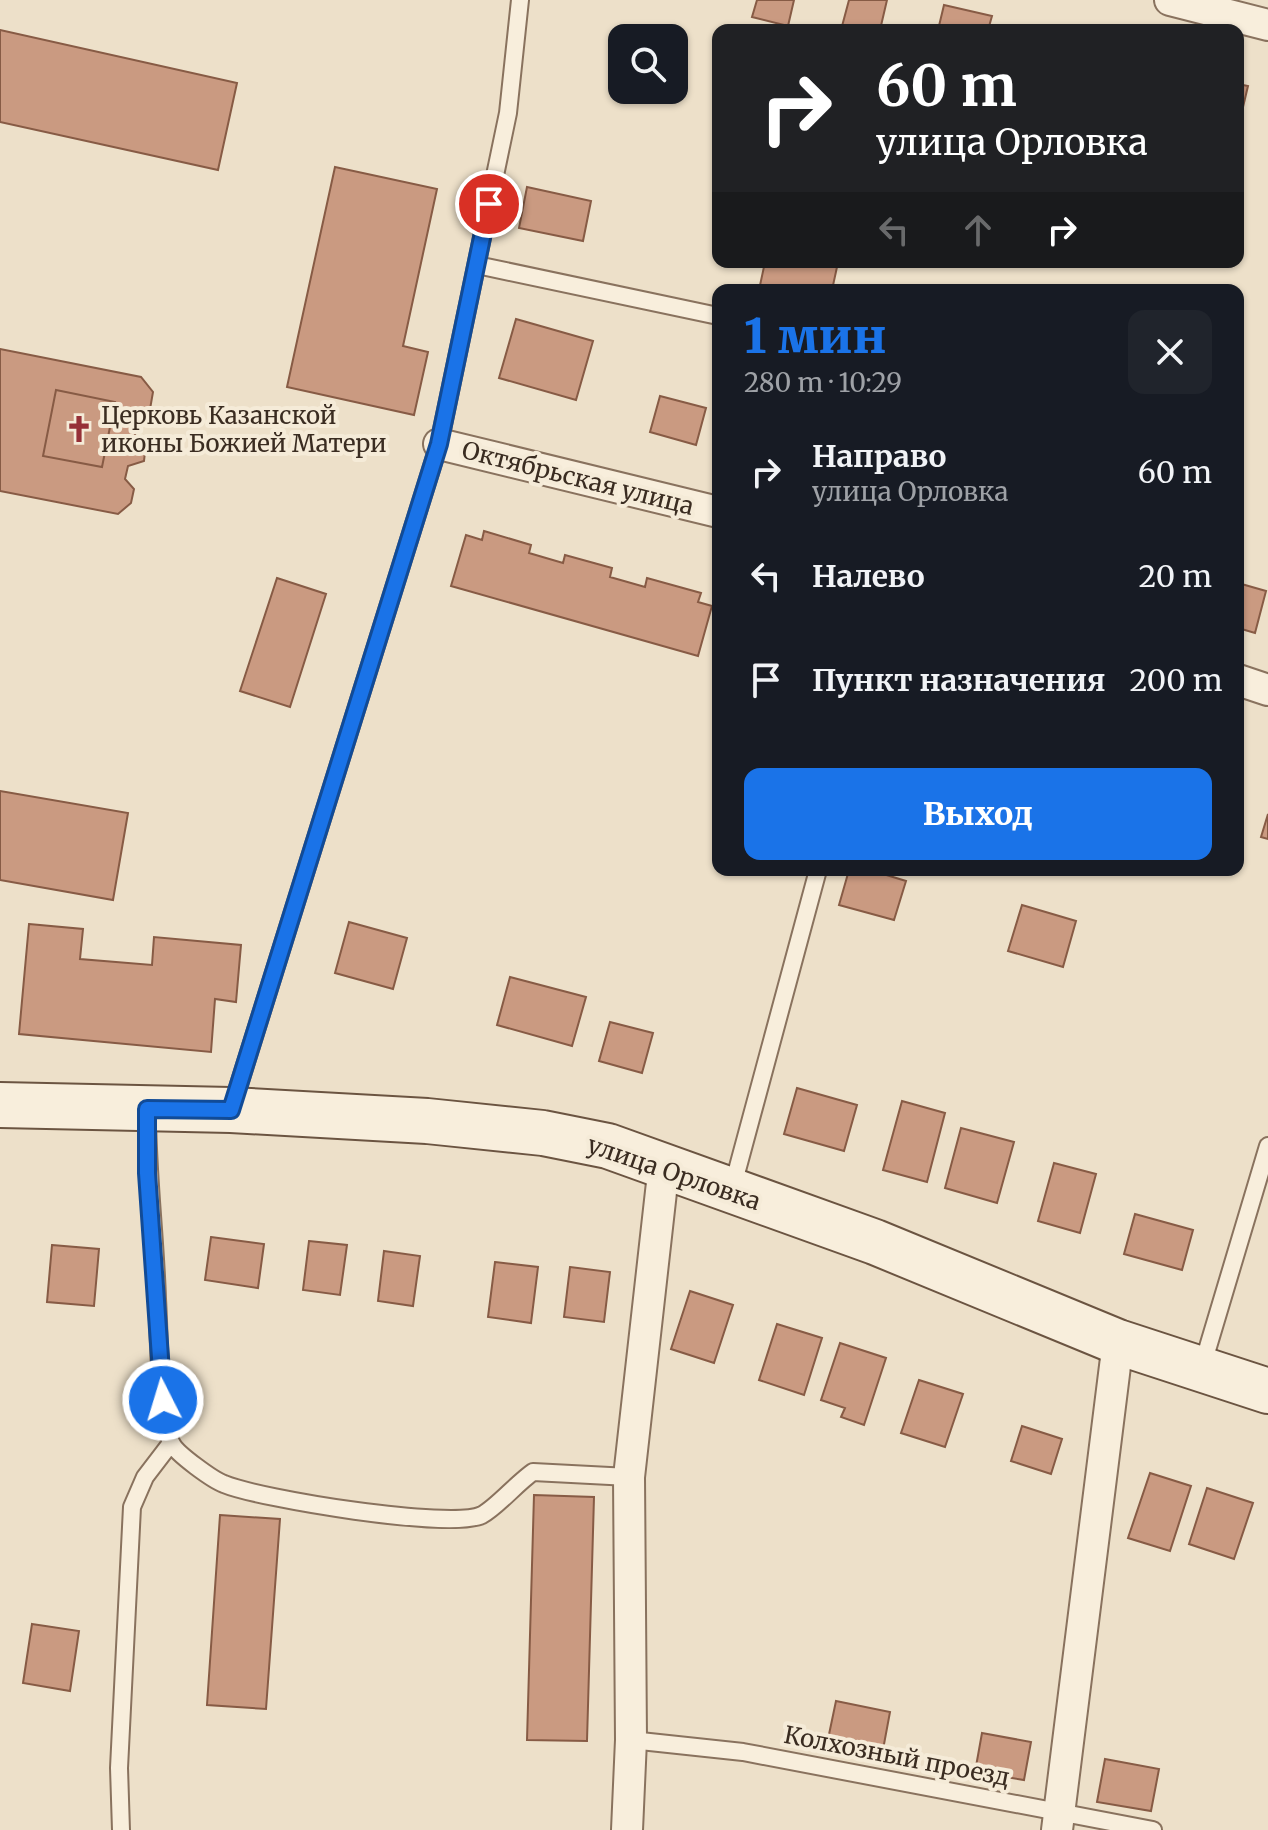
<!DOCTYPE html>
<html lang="ru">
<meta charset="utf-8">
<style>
body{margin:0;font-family:Merriweather,serif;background:#20242c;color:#f1f3f6;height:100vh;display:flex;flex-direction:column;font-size:30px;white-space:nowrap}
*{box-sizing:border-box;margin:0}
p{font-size:26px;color:#9ea1a6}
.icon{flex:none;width:44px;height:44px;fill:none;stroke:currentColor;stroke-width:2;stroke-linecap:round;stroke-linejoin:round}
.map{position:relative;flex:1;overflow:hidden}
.drawer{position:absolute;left:712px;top:284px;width:532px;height:592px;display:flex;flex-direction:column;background:#171b24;border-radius:16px;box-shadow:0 2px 6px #0004}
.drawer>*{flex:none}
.banner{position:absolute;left:712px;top:24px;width:532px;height:244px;border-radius:16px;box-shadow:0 2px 6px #0004;background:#202124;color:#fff;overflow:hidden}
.fabs{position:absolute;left:608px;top:24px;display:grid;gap:16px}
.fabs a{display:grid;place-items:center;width:80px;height:80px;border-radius:16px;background:#171b24;box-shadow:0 2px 6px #0004;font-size:40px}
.pin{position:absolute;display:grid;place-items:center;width:68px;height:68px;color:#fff;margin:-34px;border:4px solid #fff;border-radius:50%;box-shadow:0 2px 8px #0007}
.me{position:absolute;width:88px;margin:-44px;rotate:355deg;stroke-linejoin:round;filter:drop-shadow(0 0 6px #0008)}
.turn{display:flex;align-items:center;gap:28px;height:168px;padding:0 32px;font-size:36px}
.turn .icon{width:104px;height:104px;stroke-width:2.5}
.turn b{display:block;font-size:56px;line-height:68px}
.lanes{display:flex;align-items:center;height:76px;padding:0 32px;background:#0003;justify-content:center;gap:40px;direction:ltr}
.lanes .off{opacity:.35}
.round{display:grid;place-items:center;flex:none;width:84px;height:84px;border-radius:16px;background:#20242c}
.head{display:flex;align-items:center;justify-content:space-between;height:136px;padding:0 32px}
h1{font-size:48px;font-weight:800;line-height:60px;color:#1a73e8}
.button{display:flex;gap:16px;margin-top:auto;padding:16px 32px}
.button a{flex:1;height:92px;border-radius:16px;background:#1a73e8;color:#fff;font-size:32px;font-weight:800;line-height:92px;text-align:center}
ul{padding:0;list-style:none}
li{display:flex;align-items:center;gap:24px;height:104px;padding:0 32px}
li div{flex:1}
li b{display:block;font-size:30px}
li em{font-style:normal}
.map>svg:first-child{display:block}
</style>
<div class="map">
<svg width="1268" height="1830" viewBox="0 0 1268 1830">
<rect width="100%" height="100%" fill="#ede0c9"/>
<path fill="#ca9a81" stroke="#875b45" stroke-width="2" d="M 757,0 L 794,0 L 788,26 L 752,17 Z
M 849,0 L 887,0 L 880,30 L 841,30 Z
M 944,5 L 992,16 L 988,30 L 938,30 Z
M 0,30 L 237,83 L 218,170 L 0,122 Z
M 1238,84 L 1248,86 L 1238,128 Z
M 335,167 L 437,189 L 403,346 L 428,352 L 414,415 L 287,387 Z
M 527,187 L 591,201 L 583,241 L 519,228 Z
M 765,262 L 812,262 L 837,267 L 832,290 L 759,290 Z
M 516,319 L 593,341 L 576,400 L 499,378 Z
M 0,349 L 141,377 L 153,392 L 149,415 L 137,418 L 135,436 L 146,443 L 144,461 L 128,466 L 125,479 L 134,489 L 131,503 L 118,514 L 0,491 Z
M 56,390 L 115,402 L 102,467 L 43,456 Z
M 660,396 L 706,408 L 696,445 L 650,432 Z
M 484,531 L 531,545 L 529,553 L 563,563 L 565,555 L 612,568 L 610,577 L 645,587 L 647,578 L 701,593 L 698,602 L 712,606 L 698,656 L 451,586 L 466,535 L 482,540 Z
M 277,578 L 326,594 L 290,707 L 240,691 Z
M 1238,583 L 1266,591 L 1255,633 L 1238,628 Z
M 0,791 L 128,813 L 113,900 L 0,880 Z
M 1268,814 L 1268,839 L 1261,837 Z
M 849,870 L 870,870 L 906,881 L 894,920 L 839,905 Z
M 1022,905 L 1076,921 L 1063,967 L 1008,951 Z
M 349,922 L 407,938 L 393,989 L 335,973 Z
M 29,924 L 83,929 L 80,959 L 152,965 L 154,937 L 241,945 L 236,1002 L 215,999 L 211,1052 L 19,1034 Z
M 510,977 L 586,997 L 572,1046 L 497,1025 Z
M 610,1022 L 653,1033 L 642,1073 L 599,1061 Z
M 797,1088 L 857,1105 L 844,1151 L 784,1134 Z
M 902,1101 L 945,1113 L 927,1182 L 883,1170 Z
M 961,1128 L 1014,1142 L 997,1203 L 945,1188 Z
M 1054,1163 L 1096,1174 L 1080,1233 L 1038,1221 Z
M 1135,1214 L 1193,1230 L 1182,1270 L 1124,1254 Z
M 211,1237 L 264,1244 L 258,1288 L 205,1280 Z
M 309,1241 L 347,1245 L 340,1295 L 303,1290 Z
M 52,1245 L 99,1249 L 94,1306 L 47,1302 Z
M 384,1251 L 420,1256 L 413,1306 L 378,1301 Z
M 495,1262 L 538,1267 L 531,1323 L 488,1317 Z
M 570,1267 L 610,1272 L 604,1322 L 564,1317 Z
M 690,1291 L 733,1305 L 714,1363 L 671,1349 Z
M 777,1324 L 822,1338 L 804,1395 L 759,1380 Z
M 840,1343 L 886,1358 L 864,1425 L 841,1417 L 845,1408 L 821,1400 Z
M 919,1380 L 963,1394 L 945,1447 L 901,1433 Z
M 1022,1426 L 1062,1439 L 1051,1474 L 1011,1461 Z
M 1150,1473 L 1191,1486 L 1170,1551 L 1128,1538 Z
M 1207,1488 L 1253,1503 L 1234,1559 L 1189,1544 Z
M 534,1495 L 594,1497 L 587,1741 L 527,1740 Z
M 220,1515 L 280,1519 L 266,1709 L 207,1705 Z
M 32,1624 L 79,1631 L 70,1691 L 23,1683 Z
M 836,1701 L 890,1712 L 882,1755 L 827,1744 Z
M 982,1733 L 1031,1742 L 1024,1780 L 975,1772 Z
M 1105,1759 L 1159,1769 L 1151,1811 L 1097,1802 Z"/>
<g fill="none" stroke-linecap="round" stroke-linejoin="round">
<g stroke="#89725e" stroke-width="20">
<path id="lane" d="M 477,265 L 718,316
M 232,1107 L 439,444 L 508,113 L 520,0
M 147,1111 C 147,1174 155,1236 157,1299 C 159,1328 159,1422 172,1444 C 177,1454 213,1480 224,1484 C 260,1499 451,1530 482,1515 C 497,1507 517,1483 533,1472 L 629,1477
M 732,1189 L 818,870
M 1202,1367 L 1268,1146
M 631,1740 L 743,1752 L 1153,1830
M 121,1830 L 119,1768 L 132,1507 L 145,1477 L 171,1443"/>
</g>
<g stroke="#89725e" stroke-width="34">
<path id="street" d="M 1170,0 L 1268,25
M 439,444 L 718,512
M 1238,680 L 1268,690
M 627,1830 L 631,1740 L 629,1477 L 664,1165
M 1057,1830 L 1118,1342"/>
</g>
<g stroke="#6b5441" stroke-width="48">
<path id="secondary" d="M 0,1105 L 231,1110 L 427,1121 L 543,1133 L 608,1146 L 875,1242 L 1118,1342 L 1268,1391"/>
</g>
<use href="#lane" stroke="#f8eedc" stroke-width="16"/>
<use href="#street" stroke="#f8eedc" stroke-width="30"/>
<use href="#secondary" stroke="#f8eedc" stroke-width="44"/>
</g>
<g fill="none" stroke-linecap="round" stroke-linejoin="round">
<g stroke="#114b97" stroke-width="20">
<path id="route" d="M 163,1400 L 147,1173 L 147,1109 L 231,1110 L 439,444 L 489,204"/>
</g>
<use href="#route" stroke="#1a73e8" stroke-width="14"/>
</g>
<defs>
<g id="church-bare" transform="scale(2.16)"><path d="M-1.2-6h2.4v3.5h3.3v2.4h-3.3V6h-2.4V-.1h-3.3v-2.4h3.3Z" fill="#963037" stroke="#f5ebd8" stroke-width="2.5" paint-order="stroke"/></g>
</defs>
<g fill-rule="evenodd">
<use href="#church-bare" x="79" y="429"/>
</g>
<g text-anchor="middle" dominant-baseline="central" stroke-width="8" stroke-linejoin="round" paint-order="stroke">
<g font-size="24" fill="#3a2c21" stroke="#f5ebd8" text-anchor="start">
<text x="101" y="415">Церковь Казанской<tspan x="101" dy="28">иконы Божией Матери</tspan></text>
</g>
<g font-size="24" fill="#3a2c21" stroke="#f5ebd8">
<text transform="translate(578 478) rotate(14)">Октябрьская улица</text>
<text transform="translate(674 1173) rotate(19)">улица Орловка</text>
<text transform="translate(897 1756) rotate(11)">Колхозный проезд</text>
</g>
</g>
</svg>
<div class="fabs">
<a><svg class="icon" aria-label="search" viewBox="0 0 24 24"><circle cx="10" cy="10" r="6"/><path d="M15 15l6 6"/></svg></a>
</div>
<div class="pin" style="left:489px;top:204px;background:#d93025"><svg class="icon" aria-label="arrive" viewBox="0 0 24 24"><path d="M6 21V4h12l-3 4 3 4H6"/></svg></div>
<svg class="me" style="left:163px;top:1400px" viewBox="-20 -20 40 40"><circle r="17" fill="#1a73e8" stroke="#fff" stroke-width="3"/><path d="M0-11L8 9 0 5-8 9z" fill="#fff"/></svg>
<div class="banner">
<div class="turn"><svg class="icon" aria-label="right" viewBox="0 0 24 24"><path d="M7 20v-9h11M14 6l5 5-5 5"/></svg><div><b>60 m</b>улица Орловка</div></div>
<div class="lanes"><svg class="icon off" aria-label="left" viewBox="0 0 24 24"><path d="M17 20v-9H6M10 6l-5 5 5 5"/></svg><svg class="icon off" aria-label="ahead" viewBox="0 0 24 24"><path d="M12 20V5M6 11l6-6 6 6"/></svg><svg class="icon" aria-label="right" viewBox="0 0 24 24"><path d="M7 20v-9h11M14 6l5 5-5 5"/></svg></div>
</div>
<section class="drawer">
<div class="head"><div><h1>1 мин</h1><p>280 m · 10:29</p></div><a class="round"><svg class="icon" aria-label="close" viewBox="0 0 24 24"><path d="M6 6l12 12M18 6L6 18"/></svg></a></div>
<ul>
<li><svg class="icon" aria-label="right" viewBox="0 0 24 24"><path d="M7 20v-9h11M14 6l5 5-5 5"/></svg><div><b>Направо</b><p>улица Орловка</p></div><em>60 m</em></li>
<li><svg class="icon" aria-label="left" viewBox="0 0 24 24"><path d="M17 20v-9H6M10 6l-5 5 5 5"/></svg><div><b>Налево</b></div><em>20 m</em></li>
<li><svg class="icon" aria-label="arrive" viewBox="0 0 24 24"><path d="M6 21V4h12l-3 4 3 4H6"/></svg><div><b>Пункт назначения</b></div><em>200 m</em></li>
</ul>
<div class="button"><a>Выход</a></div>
</section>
</div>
